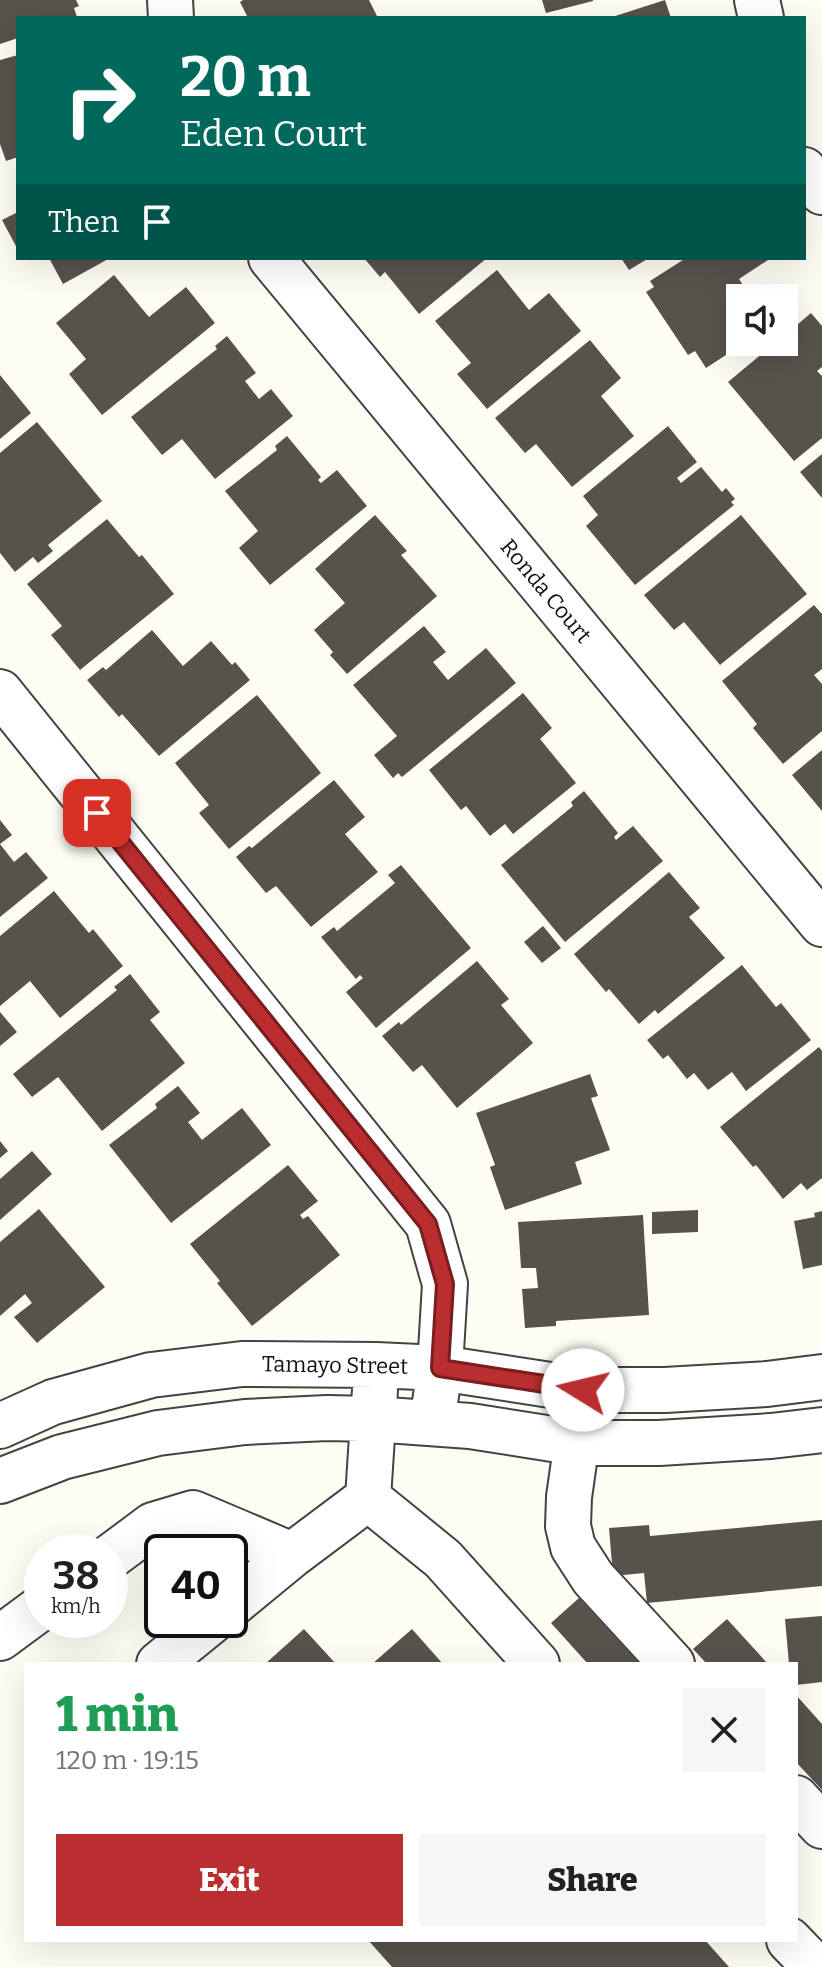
<!DOCTYPE html>
<meta charset="utf-8">
<style>
body{margin:0;font-family:Bitter,serif;background:#f6f6f6;color:#202124;height:100vh;display:flex;flex-direction:column;font-size:30px;white-space:nowrap}
*{box-sizing:border-box;margin:0}
p{font-size:26px;color:#757577}
.icon{flex:none;width:44px;height:44px;fill:none;stroke:currentColor;stroke-width:2;stroke-linecap:round;stroke-linejoin:round}
.map{position:relative;flex:1;overflow:hidden}
.side{position:absolute;left:24px;top:1662px;width:774px;height:280px;display:flex;flex-direction:column;background:#fff;border-radius:0px;box-shadow:0 8px 32px #0002}
.side>*{flex:none}
.hud{position:absolute;left:16px;top:16px;width:790px;height:244px;border-radius:0px;box-shadow:0 8px 32px #0002;background:#00695c;color:#fff;overflow:hidden}
.tools{position:absolute;left:726px;top:284px;display:grid;gap:16px}
.tools a{display:grid;place-items:center;width:72px;height:72px;border-radius:0px;background:#fff;box-shadow:0 8px 32px #0002;font-size:40px}
.speed{position:absolute;left:24px;top:1534px;display:flex;gap:16px;font-size:40px;font-weight:700;text-align:center}
.speed>*{display:grid;place-content:center;width:104px;height:104px;border-radius:50%;background:#fff;box-shadow:0 8px 32px #0002;line-height:1}
.speed small{font-size:20px;font-weight:400}
.speed .limit{border:4px solid #111;border-radius:12px;background:#fff;color:#111}
.pin{position:absolute;display:grid;place-items:center;width:68px;height:68px;color:#fff;margin:-34px;border-radius:16px;box-shadow:0 4px 12px #0006}
.me{position:absolute;width:88px;margin:-44px;rotate:279deg;stroke-linejoin:round;filter:drop-shadow(0 0 6px #0008)}
.turn{display:flex;align-items:center;gap:28px;height:168px;padding:0 32px;font-size:36px}
.turn .icon{width:104px;height:104px;stroke-width:2.5}
.turn b{display:block;font-size:56px;line-height:68px}
.then{display:flex;align-items:center;height:76px;padding:0 32px;background:#0003;gap:16px;font-size:30px}
.round{display:grid;place-items:center;flex:none;width:84px;height:84px;border-radius:0px;background:#f6f6f6}
.summary{display:flex;align-items:center;justify-content:space-between;height:136px;padding:0 32px}
h1{font-size:48px;font-weight:800;line-height:60px;color:#1e9e55}
.button{display:flex;gap:16px;margin-top:auto;padding:16px 32px}
.button a{flex:1;height:92px;border-radius:0px;background:#ba2e30;color:#fff;font-size:32px;font-weight:800;line-height:92px;text-align:center}
.button a+a{background:#f6f6f6;color:#202124}
.map>svg:first-child{display:block}
</style>
<div class="map">
<svg width="822" height="1967" viewBox="0 0 822 1967">
<rect width="100%" height="100%" fill="#fefdf4"/>
<path fill="#58524d" d="M 0,0 L 76,0 L 79,6 L 74,8 L 77,17 L 73,18 L 18,18 L 18,38 L 0,44 Z
M 243,0 L 369,0 L 378,18 L 248,18 L 240,2 Z
M 542,0 L 593,0 L 593,1 L 546,13 Z
M 665,0 L 671,18 L 612,18 L 612,17 Z
M 18,55 L 18,157 L 6,161 L 0,144 L 0,60 Z
M 18,212 L 18,250 L 2,220 Z
M 49,258 L 110,258 L 63,284 Z
M 364,258 L 487,258 L 419,314 L 385,272 L 380,277 Z
M 621,258 L 649,258 L 629,270 Z
M 686,258 L 771,258 L 739,279 L 751,298 L 740,298 L 740,342 L 746,342 L 706,368 L 695,351 L 688,355 L 646,292 L 654,287 L 650,281 Z
M 497,270 L 529,310 L 549,293 L 581,331 L 487,409 L 457,374 L 471,363 L 435,321 Z
M 114,275 L 149,317 L 186,287 L 215,323 L 102,415 L 69,374 L 86,359 L 56,323 Z
M 765,290 L 771,298 L 752,298 Z
M 811,313 L 822,326 L 822,367 L 817,371 L 822,376 L 822,438 L 794,461 L 728,382 L 776,342 L 784,342 L 784,336 Z
M 227,336 L 256,373 L 245,381 L 259,399 L 271,389 L 293,416 L 215,479 L 182,439 L 162,455 L 131,417 L 217,349 L 215,346 Z
M 590,340 L 621,378 L 601,396 L 634,436 L 572,487 L 536,444 L 525,453 L 495,418 Z
M 0,375 L 31,413 L 0,439 Z
M 37,422 L 102,501 L 48,545 L 53,551 L 38,563 L 33,557 L 15,572 L 0,553 L 0,453 Z
M 668,426 L 697,462 L 677,478 L 681,483 L 701,467 L 722,492 L 726,488 L 735,499 L 731,502 L 734,505 L 635,585 L 586,526 L 598,515 L 583,496 Z
M 287,436 L 321,477 L 318,480 L 321,483 L 337,470 L 367,506 L 270,585 L 239,548 L 258,531 L 225,491 L 277,450 L 275,446 Z
M 822,454 L 822,498 L 800,472 Z
M 375,515 L 407,551 L 401,555 L 437,596 L 347,674 L 330,655 L 333,652 L 314,630 L 345,603 L 315,569 Z
M 741,515 L 807,594 L 720,665 L 684,622 L 674,630 L 644,595 Z
M 107,519 L 139,557 L 142,555 L 174,594 L 80,670 L 51,635 L 62,626 L 27,584 Z
M 814,605 L 822,614 L 822,669 L 814,675 L 822,684 L 822,731 L 783,764 L 753,728 L 757,724 L 722,681 Z
M 424,626 L 446,652 L 433,662 L 448,680 L 486,648 L 516,683 L 402,777 L 398,773 L 393,778 L 374,755 L 397,736 L 353,685 Z
M 152,630 L 183,666 L 211,641 L 232,665 L 235,662 L 250,680 L 159,756 L 122,714 L 119,717 L 87,680 L 103,667 L 106,670 Z
M 523,693 L 552,728 L 540,739 L 576,783 L 513,834 L 505,824 L 490,836 L 466,806 L 461,810 L 429,770 Z
M 257,695 L 321,773 L 229,849 L 199,813 L 209,805 L 175,763 Z
M 822,750 L 822,811 L 792,775 Z
M 334,780 L 365,817 L 345,834 L 378,872 L 311,927 L 276,886 L 266,893 L 236,857 L 249,846 L 252,848 Z
M 584,791 L 618,833 L 614,837 L 616,840 L 633,826 L 663,861 L 565,942 L 501,865 L 573,806 L 571,802 Z
M 0,820 L 12,835 L 0,844 Z
M 0,844 L 14,862 L 26,852 L 48,878 L 0,917 Z
M 401,865 L 471,948 L 376,1028 L 346,992 L 363,978 L 360,975 L 356,979 L 321,937 L 334,927 L 337,931 L 395,883 L 388,875 Z
M 669,872 L 700,908 L 689,917 L 725,958 L 658,1014 L 655,1010 L 639,1024 L 609,989 L 606,992 L 574,954 Z
M 54,891 L 89,933 L 93,929 L 123,966 L 60,1018 L 30,981 L 0,1006 L 0,936 Z
M 543,926 L 561,948 L 542,963 L 524,942 Z
M 477,961 L 509,999 L 501,1005 L 533,1043 L 457,1108 L 422,1065 L 413,1072 L 382,1036 L 399,1022 L 401,1025 Z
M 742,965 L 776,1007 L 781,1003 L 811,1040 L 746,1091 L 732,1072 L 708,1090 L 694,1073 L 687,1079 L 668,1055 L 663,1059 L 647,1040 Z
M 130,974 L 160,1012 L 150,1020 L 185,1063 L 102,1131 L 58,1077 L 32,1097 L 13,1074 L 117,990 L 114,987 Z
M 0,1012 L 17,1032 L 0,1046 Z
M 819,1047 L 822,1051 L 822,1178 L 807,1190 L 801,1183 L 783,1199 L 756,1165 L 753,1167 L 720,1127 Z
M 590,1074 L 598,1096 L 591,1098 L 610,1150 L 575,1162 L 582,1184 L 505,1210 L 490,1167 L 495,1165 L 476,1113 Z
M 178,1086 L 200,1113 L 188,1122 L 202,1140 L 242,1108 L 271,1145 L 171,1223 L 109,1145 L 157,1108 L 155,1104 Z
M 0,1141 L 8,1151 L 0,1158 Z
M 32,1151 L 52,1174 L 0,1220 L 0,1179 Z
M 288,1165 L 318,1201 L 300,1215 L 303,1219 L 308,1216 L 340,1255 L 252,1326 L 217,1283 L 220,1281 L 190,1244 Z
M 39,1209 L 105,1287 L 37,1343 L 14,1317 L 32,1303 L 25,1294 L 0,1316 L 0,1242 Z
M 698,1210 L 698,1232 L 652,1234 L 652,1212 Z
M 822,1211 L 822,1265 L 803,1269 L 794,1221 L 815,1217 L 814,1213 Z
M 643,1215 L 649,1315 L 556,1321 L 556,1326 L 525,1328 L 522,1289 L 538,1288 L 536,1268 L 521,1268 L 518,1222 Z
M 822,1520 L 822,1586 L 647,1603 L 644,1573 L 613,1576 L 609,1528 L 649,1525 L 650,1536 Z
M 579,1598 L 640,1664 L 588,1664 L 551,1623 Z
M 822,1616 L 822,1682 L 796,1685 L 796,1664 L 789,1664 L 785,1619 Z
M 727,1619 L 768,1664 L 707,1664 L 693,1649 Z
M 304,1629 L 336,1664 L 265,1664 Z
M 412,1629 L 443,1664 L 372,1664 Z
M 796,1695 L 822,1724 L 822,1790 L 796,1762 Z
M 368,1940 L 705,1940 L 729,1967 L 392,1967 Z"/>
<g fill="none" stroke-linecap="round" stroke-linejoin="round">
<g stroke="#434343" stroke-width="48">
<path id="minor" d="M 170,0 L 171,18
M 757,0 L 761,18
M 804,170 L 822,192
M 271,258 L 822,924
M 0,692 L 428,1224 L 445,1284 L 440,1368 L 432,1423
M 375,1390 L 368,1498 L 443,1559 L 537,1664
M 581,1413 L 569,1497 L 568,1526 L 573,1547 L 593,1578 L 672,1664
M 0,1426 L 53,1402 L 151,1375 L 242,1364 L 376,1365 L 440,1368 L 583,1390 L 665,1390 L 767,1384 L 822,1377
M 0,1481 L 62,1457 L 158,1433 L 245,1422 L 327,1418 L 373,1419 L 470,1426 L 578,1443 L 659,1443 L 771,1436 L 822,1430
M 110,1557 L 153,1525 L 193,1513 L 292,1555
M 230,1606 L 292,1555 L 368,1498
M 0,1638 L 42,1607
M 159,1664 L 213,1620
M 796,1798 L 822,1826
M 789,1940 L 815,1967"/>
</g>
<use href="#minor" stroke="#fff" stroke-width="44"/>
</g>
<g fill="none" stroke-linecap="round" stroke-linejoin="round">
<g stroke="#791e1f" stroke-width="20">
<path id="route" d="M 97,813 L 428,1224 L 445,1284 L 440,1368 L 583,1390"/>
</g>
<use href="#route" stroke="#ba2e30" stroke-width="14"/>
</g>
<g text-anchor="middle" dominant-baseline="central" stroke-width="8" stroke-linejoin="round" paint-order="stroke">
<g font-size="22" fill="#101010" stroke="#fff">
<text transform="translate(546 591) rotate(50)">Ronda Court</text>
<text transform="translate(335 1365) rotate(1)">Tamayo Street</text>
</g>
</g>
</svg>
<div class="tools">
<a><svg class="icon" aria-label="sound" viewBox="0 0 24 24"><path d="M4 9h4l5-4v14l-5-4H4zM17 9q2 3 0 6"/></svg></a>
</div>
<div class="speed"><div>38<small>km/h</small></div><div class="limit">40</div></div>
<div class="pin" style="left:97px;top:813px;background:#d93025"><svg class="icon" aria-label="arrive" viewBox="0 0 24 24"><path d="M6 21V4h12l-3 4 3 4H6"/></svg></div>
<svg class="me" style="left:583px;top:1390px" viewBox="-20 -20 40 40"><circle r="19" fill="#fff"/><path d="M0-13L10 11 0 6-10 11z" fill="#ba2e30"/></svg>
<div class="hud">
<div class="turn"><svg class="icon" aria-label="right" viewBox="0 0 24 24"><path d="M7 20v-9h11M14 6l5 5-5 5"/></svg><div><b>20 m</b>Eden Court</div></div>
<div class="then">Then<svg class="icon" aria-label="arrive" viewBox="0 0 24 24"><path d="M6 21V4h12l-3 4 3 4H6"/></svg></div>
</div>
<section class="side">
<div class="summary"><div><h1>1 min</h1><p>120 m · 19:15</p></div><a class="round"><svg class="icon" aria-label="close" viewBox="0 0 24 24"><path d="M6 6l12 12M18 6L6 18"/></svg></a></div>
<div class="button"><a>Exit</a><a>Share</a></div>
</section>
</div>
